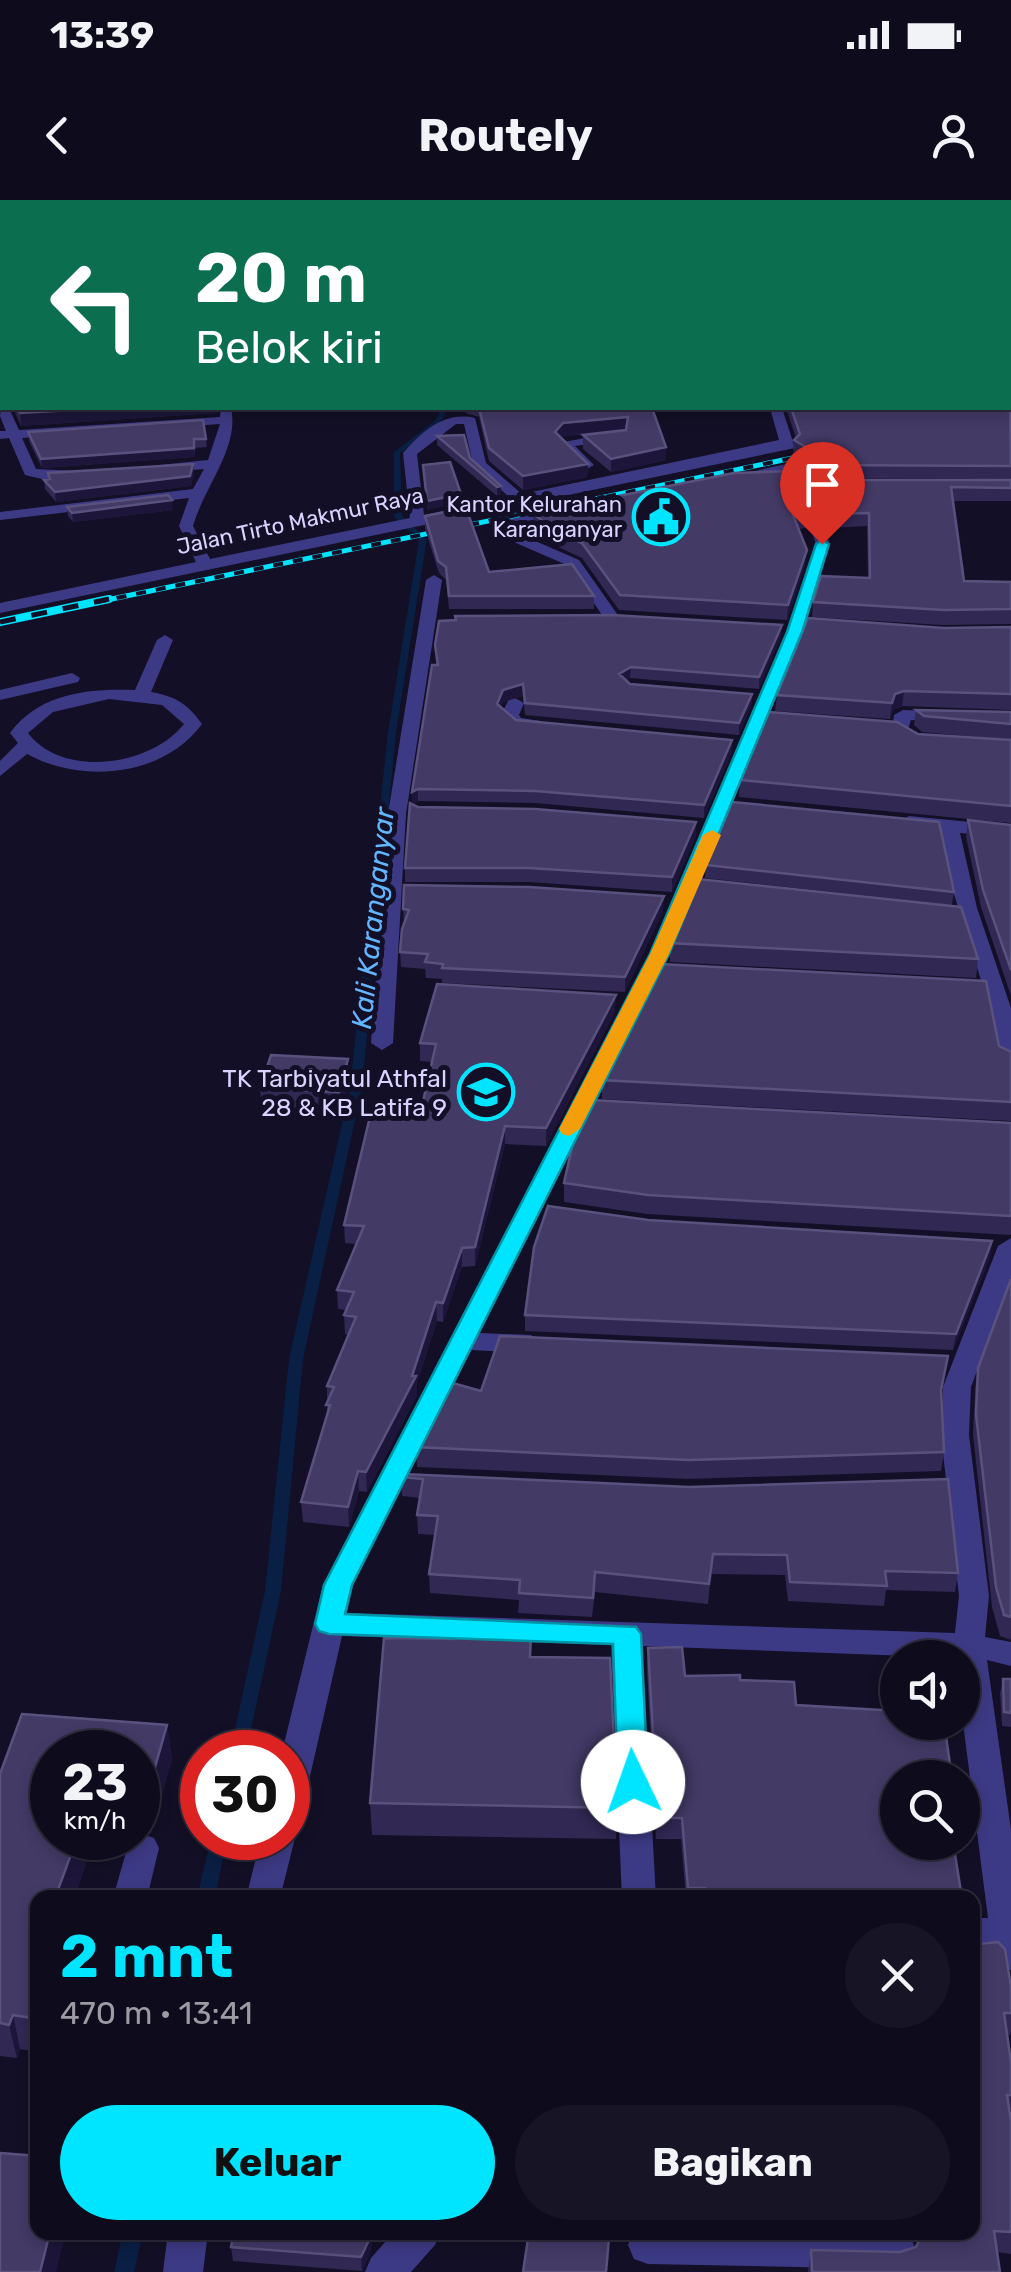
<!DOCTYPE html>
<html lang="id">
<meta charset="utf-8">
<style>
body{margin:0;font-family:Rubik,sans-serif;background:#171425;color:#f1f3f6;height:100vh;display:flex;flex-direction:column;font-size:38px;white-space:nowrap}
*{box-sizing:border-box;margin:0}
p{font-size:32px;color:#9b9ba3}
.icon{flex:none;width:55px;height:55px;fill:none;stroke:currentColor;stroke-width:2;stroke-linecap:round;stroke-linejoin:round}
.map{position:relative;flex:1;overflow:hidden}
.side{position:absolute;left:30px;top:1690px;width:950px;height:350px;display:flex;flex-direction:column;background:#0e0b1c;border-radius:20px;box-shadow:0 5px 15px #0003,0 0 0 2px #2e2b3b}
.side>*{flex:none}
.banner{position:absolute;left:0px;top:0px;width:1012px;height:210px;box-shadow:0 5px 15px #0003,0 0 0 2px #2e2b3b;background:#0b6e4f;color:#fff;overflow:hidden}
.buttons{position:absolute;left:880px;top:1440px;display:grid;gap:20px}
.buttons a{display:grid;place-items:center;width:100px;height:100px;border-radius:50%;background:#0e0b1c;box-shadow:0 5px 15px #0003,0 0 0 2px #2e2b3b;font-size:50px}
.speed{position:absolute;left:30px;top:1530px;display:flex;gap:20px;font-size:50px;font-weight:700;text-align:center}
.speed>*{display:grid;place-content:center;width:130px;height:130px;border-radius:50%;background:#0e0b1c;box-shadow:0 5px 15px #0003,0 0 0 2px #2e2b3b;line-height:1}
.speed small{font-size:25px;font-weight:400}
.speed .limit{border:15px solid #d22;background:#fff;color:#111}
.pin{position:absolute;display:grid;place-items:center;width:85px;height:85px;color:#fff;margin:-102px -42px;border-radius:50% 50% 50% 0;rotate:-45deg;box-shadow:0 0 10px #0007}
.pin .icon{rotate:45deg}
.me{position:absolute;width:110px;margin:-55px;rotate:357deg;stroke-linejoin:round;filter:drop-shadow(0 0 8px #0008)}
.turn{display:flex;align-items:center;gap:35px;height:210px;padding:0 30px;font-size:45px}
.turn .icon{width:130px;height:130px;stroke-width:2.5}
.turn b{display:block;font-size:70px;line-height:85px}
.round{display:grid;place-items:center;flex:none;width:105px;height:105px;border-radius:52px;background:#171425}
.overview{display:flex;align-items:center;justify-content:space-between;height:170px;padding:0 30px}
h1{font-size:60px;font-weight:700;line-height:75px;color:#00e5ff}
.button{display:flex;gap:20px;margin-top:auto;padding:20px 30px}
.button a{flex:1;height:115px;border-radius:60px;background:#00e5ff;color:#111;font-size:40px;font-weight:700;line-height:115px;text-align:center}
.button a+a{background:#171425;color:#f1f3f6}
.status{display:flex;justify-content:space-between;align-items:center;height:70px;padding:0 50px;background:#0e0b1c;direction:ltr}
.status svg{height:28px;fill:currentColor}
header{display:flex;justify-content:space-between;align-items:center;height:130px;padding:0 30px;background:#0e0b1c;font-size:45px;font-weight:700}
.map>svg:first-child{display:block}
</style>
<div class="status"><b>13:39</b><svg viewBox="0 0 49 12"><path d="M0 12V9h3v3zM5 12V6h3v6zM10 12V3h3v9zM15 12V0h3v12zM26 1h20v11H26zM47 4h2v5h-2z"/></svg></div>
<header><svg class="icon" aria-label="back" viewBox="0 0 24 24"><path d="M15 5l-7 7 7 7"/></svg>Routely<svg class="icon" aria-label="person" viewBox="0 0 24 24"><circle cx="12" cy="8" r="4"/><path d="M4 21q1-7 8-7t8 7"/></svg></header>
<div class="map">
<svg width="1011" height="2072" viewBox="0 0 1011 2072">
<rect width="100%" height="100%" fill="#130f26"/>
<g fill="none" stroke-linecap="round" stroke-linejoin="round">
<path fill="#0a1f44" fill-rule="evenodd" d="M 442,208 L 448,208 L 440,223 L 400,253 L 402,316 L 427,339 L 396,532 L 362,888 L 303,1159 L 281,1391 L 246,1552 L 230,1552 L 265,1391 L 289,1159 L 350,888 L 388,532 L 419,340 L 394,317 L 394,252 L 435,221 Z
M 211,1638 L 227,1638 L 215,1698 L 197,1698 Z
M 123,2032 L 143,2032 L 134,2072 L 114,2072 Z"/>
<path fill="#3d3a85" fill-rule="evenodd" d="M 2,204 L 9,208 L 19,230 L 220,217 L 221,208 L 231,208 C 240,247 204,287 193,326 L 210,359 L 410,318 L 403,253 C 423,231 444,211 475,218 L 486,263 L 522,294 L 779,240 L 770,208 L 782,208 L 795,248 L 0,413 L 0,403 L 196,362 L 179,326 L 189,298 L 0,320 L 0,312 L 193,289 L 204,269 L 159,273 L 152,269 L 159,265 L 208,260 L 220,224 L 22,238 L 36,269 L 79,271 L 86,275 C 69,285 44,280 25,275 L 9,238 L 0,239 L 0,231 L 6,231 L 0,216 ZM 456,224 L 464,224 L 473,264 L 509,297 L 424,315 L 417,254 Z
M 618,232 L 625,236 L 623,239 L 575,246 L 594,265 L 587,269 L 558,243 Z
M 787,258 L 797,258 L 802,267 L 830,344 L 803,433 L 669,755 L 479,1133 L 531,1135 L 544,1144 L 531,1153 L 471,1150 L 353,1385 L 347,1413 L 955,1433 L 959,1396 L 941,1235 L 943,1187 L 998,1046 L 1011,1038 L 1011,1079 L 971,1187 L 969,1235 L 989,1396 L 985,1437 L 1011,1442 L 1011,1466 L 987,1460 L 1011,1630 L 1011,1770 L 998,1766 L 992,1748 L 972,1748 L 972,1718 L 988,1718 L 962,1515 L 962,1458 L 642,1446 L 656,1698 L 622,1698 L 611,1445 L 342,1436 L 305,1598 L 300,1607 L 288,1611 L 288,1552 L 282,1552 L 323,1385 L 649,755 L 787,433 L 816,344 L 789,272 L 726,283 L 719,279 L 786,264 Z
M 564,307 L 571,311 L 569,314 L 517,327 L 526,337 L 579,360 L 620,418 L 618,421 L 606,421 L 569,366 L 516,343 L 502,327 L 508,319 Z
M 434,375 L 442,380 L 406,614 L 393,843 L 382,850 L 371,843 L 388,614 L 426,380 Z
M 165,435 L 173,440 L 151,492 C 175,496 188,504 202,524 C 163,577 82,584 27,554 L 0,576 L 0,561 L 18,543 L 10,533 C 39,493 89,488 135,490 L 157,440 ZM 109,499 L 162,505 L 184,524 C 151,566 63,579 28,533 L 53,512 Z
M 72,473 L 80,478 L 78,482 L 0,500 L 0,490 Z
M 515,498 L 524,503 L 519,515 L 521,518 L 541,521 L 541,529 L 510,527 L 501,515 L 509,499 Z
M 903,510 L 1011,514 L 1011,524 L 911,520 L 907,533 L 901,534 L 892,529 L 894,515 Z
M 909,616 L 1011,626 L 1011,638 L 960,633 L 977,708 L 1011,808 L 1011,871 L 1000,864 L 986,796 L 952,688 L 941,631 L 902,626 L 900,622 Z
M 288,1627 L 295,1638 L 280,1698 L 246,1698 L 261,1638 L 288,1638 Z
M 142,1634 L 154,1638 L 159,1648 L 147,1698 L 113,1698 L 130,1638 Z
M 168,2032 L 208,2032 L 203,2072 L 163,2072 Z
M 394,2032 L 441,2032 L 435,2045 L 411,2072 L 365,2072 L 371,2058 Z
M 633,2032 L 900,2032 L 910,2036 L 916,2050 L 910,2064 L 896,2069 L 648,2064 L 634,2059 L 628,2045 Z"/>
<path fill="#ff4fa3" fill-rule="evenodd" d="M 1010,141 L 1011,141 L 1011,149 L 1010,149 Z"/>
<g stroke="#00e5ff" stroke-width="5">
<path id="rail-far1" d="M 97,402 L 822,252"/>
</g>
<g stroke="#00e5ff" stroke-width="8">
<path id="rail" d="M 0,422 L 109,399"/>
</g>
<use href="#rail-far1" stroke="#130f26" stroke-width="4" stroke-dasharray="10" stroke-linecap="butt"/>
<use href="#rail" stroke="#130f26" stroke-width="5" stroke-dasharray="16" stroke-linecap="butt"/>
</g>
<path fill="#312854" d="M 0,99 L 2,99 L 2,197 L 0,195 L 0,154 L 2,154 L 2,150 L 0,151 Z
M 1011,190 L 1011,279 L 810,278 L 802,260 L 793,254 L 794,240 L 796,238 L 786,208 L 1010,208 Z
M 13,208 L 219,208 L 217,213 L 201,214 L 21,226 Z
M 234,208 L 296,208 L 235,212 Z
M 466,208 L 769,208 L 767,212 L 653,212 L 666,247 L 666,260 L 611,272 L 583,249 L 583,235 L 612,232 L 563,236 L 561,238 L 588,264 L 587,277 L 523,290 L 489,261 L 479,217 L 466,213 Z
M 28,232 L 206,239 L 207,247 L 195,248 L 194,257 L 42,268 L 29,241 Z
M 437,236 L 501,286 L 501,295 L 497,296 L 437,245 Z
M 193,264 L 194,273 L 191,286 L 56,302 L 45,289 L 44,280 L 48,279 L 48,273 Z
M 817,280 L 1011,280 L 1011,301 L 953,301 L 964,381 L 1011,382 L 1011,424 L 942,425 L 812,417 L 813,402 L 868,378 L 867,326 L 828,328 L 815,294 Z
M 67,307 L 173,310 L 73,322 L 68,316 Z
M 533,313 L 807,314 L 806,328 L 798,329 L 805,365 L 787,420 L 619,410 L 582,358 L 554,345 L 533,327 Z
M 425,316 L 489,372 L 594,396 L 594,409 L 449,409 L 446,380 L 439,373 L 425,329 Z
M 455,416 L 781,436 L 759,489 L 630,478 L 626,481 L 630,484 L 752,494 L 751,506 L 739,535 L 525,515 L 523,496 L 503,502 L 501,507 L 516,520 L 732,552 L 704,618 L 535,603 L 418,601 L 413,604 L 418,607 L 696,636 L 672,692 L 529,682 L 405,682 L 405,668 L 412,603 L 436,465 L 435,445 L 455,420 Z
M 1011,427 L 1011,510 L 902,506 L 893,510 L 890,519 L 775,511 L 777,495 L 944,428 Z
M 916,510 L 1011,512 L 1011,540 L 922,532 L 914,525 Z
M 918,534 L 1011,540 L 1011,623 L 739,597 L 740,580 Z
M 968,620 L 1011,625 L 1011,796 L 981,707 L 966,637 Z
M 706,665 L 954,692 L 952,705 L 705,678 Z
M 403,709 L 663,711 L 625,792 L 442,783 L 442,779 L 426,778 L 425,769 L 401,767 L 400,752 L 404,724 Z
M 670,743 L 978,759 L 976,778 L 670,762 Z
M 615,812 L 546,946 L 505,944 L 475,1066 L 462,1067 L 443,1122 L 437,1121 L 417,1183 L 417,1195 L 367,1292 L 359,1291 L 349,1327 L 303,1322 L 301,1302 L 327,1217 L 327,1186 L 349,1135 L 345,1134 L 344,1115 L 346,1110 L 338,1109 L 337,1090 L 356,1044 L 345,1043 L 344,1025 L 422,906 L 432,862 L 420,861 L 420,843 Z
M 999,846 L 1011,852 L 1011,921 L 602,899 L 602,880 Z
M 349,883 L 340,917 L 262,913 L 260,888 Z
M 1011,923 L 1011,1035 L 647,1014 L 564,1002 L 564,983 Z
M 648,1020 L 992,1041 L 990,1057 L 953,1150 L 525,1131 L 525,1115 Z
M 1011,1079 L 1011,1440 L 1000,1436 L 992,1407 L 973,1235 L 975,1188 L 978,1168 Z
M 481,1191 L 941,1193 L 944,1252 L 941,1271 L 688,1279 L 417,1267 L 416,1247 Z
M 403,1274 L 958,1373 L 955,1392 L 886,1390 L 884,1406 L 788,1401 L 785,1375 L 711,1374 L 708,1404 L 595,1392 L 592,1417 L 518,1413 L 519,1400 L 430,1393 L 429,1374 L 435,1335 L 418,1334 L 417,1315 L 420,1298 L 402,1296 L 401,1277 Z
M 531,1433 L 530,1457 L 617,1608 L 616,1639 L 372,1635 L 370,1603 L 453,1439 Z
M 648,1448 L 685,1476 L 740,1480 L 796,1505 L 898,1578 L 962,1698 L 686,1698 L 681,1639 L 656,1639 L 647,1469 Z
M 1003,1479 L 1011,1479 L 1011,1527 L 1002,1526 L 1000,1493 Z
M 22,1514 L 167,1525 L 172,1559 L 151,1633 L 138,1632 L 138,1552 L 52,1552 L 52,1638 L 95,1638 L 74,1698 L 38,1698 L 38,1852 L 20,1849 L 17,1858 L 0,1856 L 0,1574 Z
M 979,1744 L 1011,1787 L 1011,1832 L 1010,1835 L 1007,1835 L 1011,1862 L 1011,2054 L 997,2052 L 1000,2072 L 808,2072 L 811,2050 L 900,2052 L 936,2037 L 936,2032 L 972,2032 Z
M 234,2032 L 373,2032 L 370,2054 L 362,2071 L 233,2061 L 231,2047 Z"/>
<path fill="#1d163a" d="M 110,208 L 219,208 L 217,213 L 201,214 L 21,226 L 20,213 Z
M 628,217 L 628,230 L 563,236 L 555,245 L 555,232 L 563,223 Z
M 194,239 L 194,257 L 42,268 L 41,259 Z
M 666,247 L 666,260 L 611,272 L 611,259 Z
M 193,264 L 194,273 L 191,286 L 56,302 L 55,292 Z
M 588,264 L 587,277 L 523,290 L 523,276 Z
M 501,286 L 501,295 L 497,296 L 497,287 Z
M 461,294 L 461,303 L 427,310 L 427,301 Z
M 172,300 L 173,310 L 73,322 L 72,313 Z
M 807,350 L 805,365 L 787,420 L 788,405 Z
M 782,425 L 781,436 L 759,489 L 759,477 Z
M 631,467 L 630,478 L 618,486 L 619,474 Z
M 523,484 L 523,496 L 503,502 L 497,516 L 497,504 L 503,490 Z
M 904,491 L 902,506 L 893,510 L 890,519 L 892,503 L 895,494 Z
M 752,494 L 751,506 L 739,535 L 739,523 Z
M 732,540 L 732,552 L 704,618 L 704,605 Z
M 418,589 L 418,601 L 412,605 L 412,592 Z
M 696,622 L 696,636 L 672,692 L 672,677 Z
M 664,696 L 663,711 L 625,792 L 625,777 Z
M 616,795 L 615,812 L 546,946 L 546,928 Z
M 348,859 L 349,883 L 340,917 L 339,892 Z
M 505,926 L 505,944 L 475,1066 L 475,1047 Z
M 992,1041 L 990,1057 L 953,1150 L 956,1134 Z
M 462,1048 L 462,1067 L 443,1122 L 443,1103 Z
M 436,1102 L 437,1121 L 417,1183 L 417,1195 L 367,1292 L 366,1272 L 412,1176 Z
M 358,1271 L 359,1291 L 349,1327 L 348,1307 Z
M 167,1525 L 172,1559 L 151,1633 L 146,1599 Z
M 77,1638 L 95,1638 L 74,1698 L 55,1698 Z
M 38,1747 L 38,1796 L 31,1765 Z
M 13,1815 L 20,1849 L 17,1858 L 9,1825 Z
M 50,2032 L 66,2032 L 56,2072 L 40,2072 Z
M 370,2032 L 373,2032 L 370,2054 L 362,2071 L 361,2057 Z"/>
<path fill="#433a66" stroke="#5a527e" stroke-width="2.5" d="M 0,0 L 447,0 L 446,2 L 2,2 L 2,9 L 0,9 Z
M 468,0 L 964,0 L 963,2 L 468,2 Z
M 0,22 L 2,22 L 2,41 L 0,42 Z
M 1010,49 L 1011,49 L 1011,95 L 1010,95 Z
M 0,101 L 2,101 L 2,186 L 0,184 L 2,156 L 0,156 L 0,154 L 2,154 L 1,137 L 0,138 Z
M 1010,189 L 1011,266 L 811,265 L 804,246 L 794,240 L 800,234 L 791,208 L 1010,208 Z
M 17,208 L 110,208 L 20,213 Z
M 479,208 L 652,208 L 666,247 L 611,259 L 583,235 L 626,230 L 628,217 L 563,223 L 555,232 L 588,264 L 523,276 L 489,248 Z
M 203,220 L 206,239 L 194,239 L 194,248 L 41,259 L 28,232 Z
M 464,235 L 470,258 L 501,286 L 497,287 L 437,236 Z
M 450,262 L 461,294 L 427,301 L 423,265 Z
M 193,264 L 190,276 L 55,292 L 44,280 L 50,279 L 48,273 Z
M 791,271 L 807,314 L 793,315 L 807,350 L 788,405 L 620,395 L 582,343 L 554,331 L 533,313 L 734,273 Z
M 817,280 L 1011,280 L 1011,288 L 951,287 L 964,381 L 1011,382 L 1011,409 L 944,410 L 813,402 L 821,376 L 870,378 L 869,313 L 829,314 Z
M 168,295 L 172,300 L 72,313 L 67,307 Z
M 466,308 L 489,372 L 572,364 L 594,396 L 449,396 L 446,367 L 438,361 L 425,316 Z
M 612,415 L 782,425 L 759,477 L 631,467 L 619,474 L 630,484 L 752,494 L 739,523 L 525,503 L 523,484 L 503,490 L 497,504 L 516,520 L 732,540 L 704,605 L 535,591 L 418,589 L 412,592 L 432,465 L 438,465 L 435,445 L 439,421 L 456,420 L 455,416 Z
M 808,418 L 944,428 L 1011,427 L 1011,494 L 904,491 L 895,494 L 892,503 L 777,495 Z
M 916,510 L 1011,512 L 1011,524 L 924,516 Z
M 769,512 L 897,522 L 918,534 L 1011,540 L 1011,606 L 740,580 Z
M 732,602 L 939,622 L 954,692 L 706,665 Z
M 410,603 L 418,607 L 535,609 L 696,622 L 672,677 L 529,668 L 405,668 Z
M 968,620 L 1011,625 L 1011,770 L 983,690 Z
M 698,679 L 961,707 L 978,759 L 670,743 Z
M 404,685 L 529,687 L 664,696 L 625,777 L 442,768 L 443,764 L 425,762 L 428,754 L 400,752 L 402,729 L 409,710 L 403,709 Z
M 661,764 L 986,781 L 999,846 L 1011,852 L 1011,902 L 602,880 Z
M 437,784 L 616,795 L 546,928 L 505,926 L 475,1047 L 462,1048 L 443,1103 L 436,1102 L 412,1176 L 416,1176 L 366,1272 L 358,1271 L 348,1307 L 301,1302 L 330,1205 L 326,1205 L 334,1187 L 327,1186 L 356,1117 L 344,1115 L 354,1092 L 337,1090 L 364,1026 L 344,1025 L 373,904 L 422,906 L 436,844 L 420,843 Z
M 271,855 L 348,859 L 339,892 L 260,888 Z
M 592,900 L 1011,923 L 1011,1016 L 648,995 L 564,983 L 575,934 Z
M 548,1006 L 648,1020 L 992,1041 L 956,1134 L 525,1115 L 534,1047 Z
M 1011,1079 L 1011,1417 L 1004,1415 L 996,1387 L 976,1215 L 978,1168 Z
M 500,1136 L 948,1156 L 941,1190 L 944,1252 L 689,1260 L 416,1247 L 449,1182 L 481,1191 Z
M 403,1274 L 689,1287 L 948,1279 L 958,1373 L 885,1371 L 887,1386 L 790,1382 L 787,1355 L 713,1354 L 709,1384 L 595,1372 L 593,1398 L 519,1393 L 520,1380 L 429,1374 L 438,1316 L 417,1315 L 423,1279 L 401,1277 Z
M 454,1432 L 531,1433 L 530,1457 L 610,1458 L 617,1608 L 370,1603 L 384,1438 L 453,1439 Z
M 682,1447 L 685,1476 L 740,1475 L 740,1480 L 794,1482 L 796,1505 L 898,1511 L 898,1522 L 944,1522 L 952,1578 L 898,1578 L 898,1642 L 953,1642 L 962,1698 L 705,1698 L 705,1688 L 688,1688 L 682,1618 L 658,1618 L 648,1448 Z
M 1003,1479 L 1011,1479 L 1011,1513 L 1004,1512 Z
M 22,1514 L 167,1525 L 146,1599 L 138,1598 L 138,1552 L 52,1552 L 52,1638 L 77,1638 L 55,1698 L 38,1698 L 38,1747 L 31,1765 L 38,1766 L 38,1819 L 13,1815 L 9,1825 L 0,1823 L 0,1574 Z
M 972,1739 L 978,1739 L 979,1744 L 998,1742 L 1005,1749 L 1011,1787 L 1011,1813 L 1004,1813 L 1011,1862 L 1011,1895 L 1007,1895 L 1011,1921 L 1011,2032 L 994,2031 L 1000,2072 L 812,2072 L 811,2050 L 900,2052 L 916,2047 L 921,2036 L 942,2038 L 942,2032 L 972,2032 Z
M 0,1953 L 38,1956 L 38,2032 L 50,2032 L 40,2072 L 0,2072 Z
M 234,2032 L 370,2032 L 369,2040 L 361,2057 L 231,2047 Z
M 529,2032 L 569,2032 L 609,2038 L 606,2072 L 523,2072 Z"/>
<path fill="#00e5ff" stroke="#0095a6" stroke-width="2.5" d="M 822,340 L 829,344 L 802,432 L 669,754 L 352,1385 L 345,1414 L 636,1427 L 641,1434 L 648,1582 L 644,1591 L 633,1594 L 623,1591 L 618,1582 L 613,1444 L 329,1434 L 319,1431 L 315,1424 L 324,1385 L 650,754 L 787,432 L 816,344 Z"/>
<path fill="#f59e0b" d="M 712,630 L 721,635 L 669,754 L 580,929 L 569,936 L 562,934 L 559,929 L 650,754 L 703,635 Z"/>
<defs>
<g id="civic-ring" transform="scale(2.875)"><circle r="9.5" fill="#130f26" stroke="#00e5ff" stroke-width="1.5"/><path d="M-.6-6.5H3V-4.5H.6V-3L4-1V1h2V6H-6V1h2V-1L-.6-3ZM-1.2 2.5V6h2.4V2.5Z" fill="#00e5ff"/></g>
<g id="school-ring" transform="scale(2.875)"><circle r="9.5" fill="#130f26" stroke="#00e5ff" stroke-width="1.5"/><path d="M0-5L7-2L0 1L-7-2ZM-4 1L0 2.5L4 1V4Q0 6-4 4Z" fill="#00e5ff"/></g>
</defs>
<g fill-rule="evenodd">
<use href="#civic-ring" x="661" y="317"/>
<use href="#school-ring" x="486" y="892"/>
</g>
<g text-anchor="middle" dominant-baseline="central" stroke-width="10" stroke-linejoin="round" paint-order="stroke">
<g font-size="22" fill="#d9d4ff" stroke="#130f26" text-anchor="end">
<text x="622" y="304">Kantor Kelurahan<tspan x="622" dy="25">Karanganyar</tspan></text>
</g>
<g font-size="22" fill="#d9d4ff" stroke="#130f26">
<text transform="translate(300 321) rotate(-12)">Jalan Tirto Makmur Raya</text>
</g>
<g font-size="25" fill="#d9d4ff" stroke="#130f26" text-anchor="end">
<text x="447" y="878">TK Tarbiyatul Athfal<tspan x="447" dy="29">28 &amp; KB Latifa 9</tspan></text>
</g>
<g font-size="28" font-style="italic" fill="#62b6ff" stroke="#130f26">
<text transform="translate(373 718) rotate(-84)">Kali Karanganyar</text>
</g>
</g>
</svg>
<div class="buttons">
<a><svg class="icon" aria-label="sound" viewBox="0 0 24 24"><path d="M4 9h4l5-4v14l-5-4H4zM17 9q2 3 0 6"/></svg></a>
<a><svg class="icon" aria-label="search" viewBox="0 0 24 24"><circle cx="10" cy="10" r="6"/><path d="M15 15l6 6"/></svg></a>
</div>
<div class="speed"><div>23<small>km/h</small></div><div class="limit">30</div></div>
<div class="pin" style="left:822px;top:344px;background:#d93025"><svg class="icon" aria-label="arrive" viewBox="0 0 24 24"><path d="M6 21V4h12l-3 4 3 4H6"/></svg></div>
<svg class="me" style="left:633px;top:1582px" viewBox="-20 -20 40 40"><circle r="19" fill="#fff"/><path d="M0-13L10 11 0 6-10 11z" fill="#00e5ff"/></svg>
<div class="banner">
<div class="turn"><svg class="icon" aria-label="left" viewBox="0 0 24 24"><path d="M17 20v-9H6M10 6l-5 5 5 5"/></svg><div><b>20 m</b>Belok kiri</div></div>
</div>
<section class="side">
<div class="overview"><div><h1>2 mnt</h1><p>470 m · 13:41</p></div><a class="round"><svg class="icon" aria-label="close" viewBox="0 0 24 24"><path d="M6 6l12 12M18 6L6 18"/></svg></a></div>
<div class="button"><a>Keluar</a><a>Bagikan</a></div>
</section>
</div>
